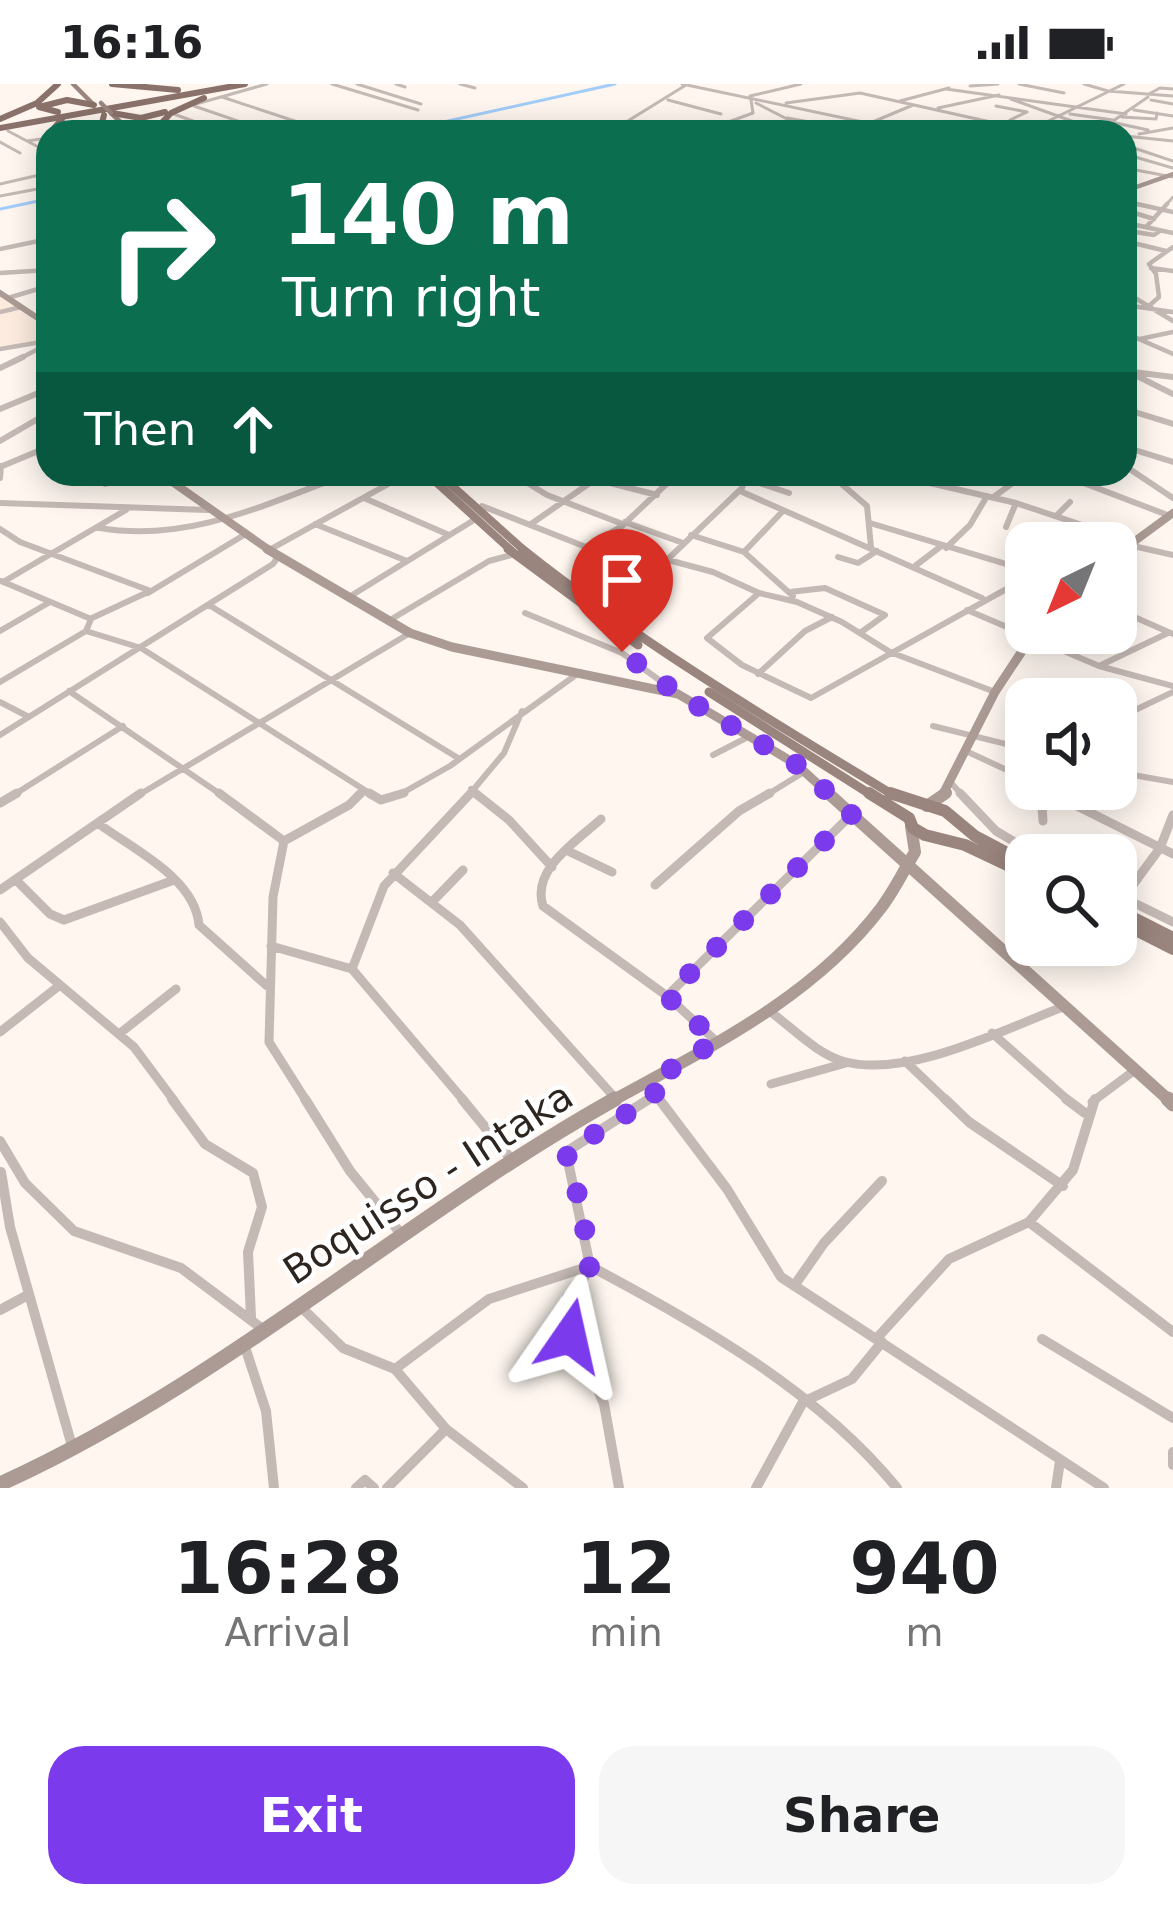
<!DOCTYPE html>
<style>
body{margin:0;font-family:"DejaVu Sans",sans-serif;background:#f6f6f6;color:#202124;height:100vh;display:flex;flex-direction:column;font-size:45px;white-space:nowrap}
*{box-sizing:border-box;margin:0}
p{font-size:39px;color:#757577}
.icon{flex:none;width:66px;height:66px;fill:none;stroke:currentColor;stroke-width:2;stroke-linecap:round;stroke-linejoin:round}
.map{position:relative;height:1404px;overflow:hidden}
.sheet{display:flex;flex-direction:column;background:#fff;flex:1}
.sheet>*{flex:none}
.hud{position:absolute;left:36px;top:36px;width:1101px;height:366px;border-radius:36px;box-shadow:0 6px 30px #0003;background:#0b6e4f;color:#fff;overflow:hidden}
.needle{width:78px;rotate:223deg}
.tools{position:absolute;left:1005px;top:438px;display:grid;gap:24px}
.tools a{display:grid;place-items:center;width:132px;height:132px;border-radius:24px;background:#fff;box-shadow:0 6px 30px #0003;font-size:60px}
.pin{position:absolute;display:grid;place-items:center;width:102px;height:102px;color:#fff;margin:-123px -51px;border-radius:50% 50% 50% 0;rotate:-45deg;box-shadow:0 0 12px #0007}
.pin .icon{rotate:45deg}
.me{position:absolute;width:132px;margin:-66px;rotate:11deg;stroke-linejoin:round;filter:drop-shadow(0 0 9px #0008)}
.turn{display:flex;align-items:center;gap:42px;height:252px;padding:0 48px;font-size:54px}
.turn .icon{width:156px;height:156px;stroke-width:2.5}
.turn b{display:block;font-size:84px;line-height:102px}
.then{display:flex;align-items:center;height:114px;padding:0 48px;background:#0003;gap:24px;font-size:45px}
.eta{display:flex;justify-content:space-evenly;align-items:center;height:204px;text-align:center}
.eta b{font-size:72px;font-weight:600;line-height:84px}
.primary-button{display:flex;gap:24px;margin-top:auto;padding:24px 48px}
.primary-button a{flex:1;height:138px;border-radius:36px;background:#7c3aed;color:#fff;font-size:48px;font-weight:600;line-height:138px;text-align:center}
.primary-button a+a{background:#f6f6f6;color:#202124}
.status{display:flex;justify-content:space-between;align-items:center;height:84px;padding:0 60px;background:#fff;direction:ltr}
.status svg{height:33px;fill:currentColor}
.map>svg:first-child{display:block}
</style>
<div class="status"><b>16:16</b><svg viewBox="0 0 49 12"><path d="M0 12V9h3v3zM5 12V6h3v6zM10 12V3h3v9zM15 12V0h3v12zM26 1h20v11H26zM47 4h2v5h-2z"/></svg></div>
<div class="map">
<svg width="1173" height="1404" viewBox="0 0 1173 1404">
<rect width="100%" height="100%" fill="#fef6ef"/>
<path fill="#fcebde" d="M 0,212 L 48,246 L 48,256 L 0,263 Z"/>
<g fill="none" stroke-linecap="round" stroke-linejoin="round">
<path stroke="#a2cdf8" stroke-width="3" d="M 398,48 L 615,0
M 0,125 L 48,115"/>
<path stroke="#c5b9b5" stroke-width="3" d="M 332,0 L 418,26
M 357,0 L 421,20
M 396,0 L 405,3
M 460,0 L 475,4
M 682,0 L 910,48
M 1019,0 L 1064,9
M 1084,0 L 1108,7 L 1173,12
M 970,2 L 998,0
M 946,5 L 1126,30
M 1149,10 L 1160,4 L 1173,5
M 750,12 L 801,0
M 222,13 L 325,47
M 1011,15 L 1080,40
M 668,16 L 721,30
M 1151,16 L 1173,20
M 900,17 L 949,4
M 756,19 L 789,36 L 797,48
M 786,19 L 860,9 L 995,39
M 196,20 L 267,0
M 194,22 L 270,48
M 996,22 L 1027,28 L 1010,36
M 938,24 L 999,11
M 1134,26 L 1173,32
M 171,29 L 223,48
M 1070,30 L 1113,36
M 1122,33 L 1156,35 L 1157,29
M 787,34 L 827,41
M 163,35 L 200,48
M 1006,38 L 1108,48
M 1111,38 L 1148,46
M 987,42 L 1002,48
M 8,47 L 27,57 L 48,54
M 594,48 L 613,43
M 610,48 L 686,1
M 701,48 L 753,29 L 751,16
M 849,48 L 913,21
M 945,48 L 989,43
M 1026,48 L 1124,0
M 1097,48 L 1148,13
M 1139,50 L 1173,44
M 1125,52 L 1173,57
M 0,58 L 20,69
M 29,58 L 44,66
M 1125,61 L 1173,77
M 1125,70 L 1173,84
M 1125,84 L 1173,93
M 0,100 L 48,89
M 0,112 L 48,103
M 1125,117 L 1150,123
M 1164,123 L 1173,113"/>
<path stroke="#c5b9b5" stroke-width="4.5" d="M 1137,120 L 1173,128
M 1125,126 L 1154,135
M 1146,143 L 1167,120
M 1125,146 L 1136,141 L 1173,149
M 1129,147 L 1154,151 L 1160,147
M 1125,157 L 1166,167
M 0,165 L 48,155
M 1151,184 L 1173,187
M 0,189 L 48,186
M 1125,208 L 1173,237
M 8,214 L 48,202
M 1125,221 L 1173,228
M 1150,221 L 1159,213 L 1156,190 L 1149,180 L 1173,163
M 0,228 L 21,223
M 34,232 L 48,228
M 1125,249 L 1173,270
M 1140,255 L 1173,248
M 0,265 L 47,257
M 17,276 L 48,260"/>
<path stroke="#c5b9b5" stroke-width="6" d="M 0,284 L 23,273
M 1125,286 L 1173,310
M 1133,288 L 1173,293
M 0,325 L 48,305
M 1125,325 L 1173,340
M 0,357 L 48,329
M 1125,363 L 1173,378
M 1125,382 L 1173,414
M 0,383 L 48,363
M 87,390 L 105,400 L 134,390
M 513,390 L 547,411 L 620,439
M 575,390 L 657,411
M 733,390 L 789,409
M 830,390 L 867,422 L 871,463
M 891,390 L 1016,419 L 1133,458
M 981,390 L 1009,398
M 1060,390 L 1170,432
M 442,393 L 463,390
M 0,394 L 1,382
M 524,396 L 540,390
M 740,407 L 982,514
M 995,412 L 1025,390
M 364,414 L 449,451
M 0,419 L 208,426
M 482,422 L 586,463 L 622,442 L 677,390
M 1057,431 L 1070,418
M 625,438 L 683,459
M 870,439 L 1026,486
M 315,440 L 407,477
M 531,440 L 597,394
M 1006,443 L 1016,419
M 100,444 C 187,459 267,420 347,390
M 0,445 L 20,458 L 148,506
M 1042,449 L 1076,459
M 691,451 L 744,468 L 793,512
M 601,458 L 713,488 L 759,509 L 797,518 L 842,538 L 890,568 L 995,608
M 1129,461 L 1173,471
M 946,464 L 970,441 L 987,412
M 269,466 L 390,399 L 395,390
M 744,468 L 781,429
M 838,473 L 858,479 L 877,467
M 669,474 L 742,404 L 746,390
M 915,482 L 940,463
M 1,497 L 91,535 L 86,547
M 3,498 L 126,426
M 790,508 L 825,504 L 885,531 L 860,549
M 148,509 L 244,451
M 759,509 L 707,554 L 742,581 L 811,614 L 1026,494
M 349,513 L 474,436
M 209,521 L 458,674
M 1116,525 L 1173,550
M 967,526 L 1099,582 L 1173,602
M 525,529 L 622,569 L 677,609
M 92,534 L 148,508
M 390,536 L 489,477 L 515,470
M 0,547 L 50,518
M 86,547 L 141,564 L 374,712
M 1099,582 L 1168,549
M 758,590 L 805,547 L 832,533
M 0,598 L 86,547
M 69,607 L 223,712
M 0,618 L 27,632
M 1131,628 L 1173,608
M 933,642 L 1026,665
M 0,651 L 273,480 L 279,471
M 968,668 L 1026,695
M 713,671 L 750,652
M 1116,688 L 1173,698
M 952,700 L 963,712
M 471,705 L 479,712
M 1041,705 L 1041,712
M 1044,705 L 1057,712
M 12,712 L 123,642
M 137,712 L 410,549
M 358,712 L 363,707
M 397,712 L 450,682 L 580,588
M 468,712 L 504,669 L 522,627
M 765,712 L 804,688"/>
<path stroke="#c5b9b5" stroke-width="9" d="M 219,709 L 284,757 L 273,813 L 269,958 L 307,1018
M 369,709 L 381,716 L 404,709
M 475,709 L 509,736 L 552,783
M 960,709 L 996,747 L 1037,771
M 1041,709 L 1043,737
M 1051,709 L 1173,770
M 0,719 L 17,709
M 601,735 C 577,757 531,785 543,822 L 667,912 L 716,957
M 99,740 C 134,766 195,794 199,841 L 267,902
M 284,757 L 349,721 L 361,709
M 568,767 L 612,788
M 393,789 L 460,841 L 616,1015
M 17,797 L 50,830 L 64,836 L 174,796
M 655,801 L 739,727 L 770,709
M 0,806 L 141,709
M 1116,810 L 1173,838
M 1124,813 L 1160,764 L 1173,731
M 433,817 L 463,786
M 0,838 L 28,874 L 134,963 L 175,1018
M 271,862 L 352,885 L 465,1018
M 352,885 L 384,802 L 471,709
M 667,912 L 851,731
M 768,926 C 792,943 817,971 846,978 C 909,994 1004,945 1063,923
M 0,948 L 60,901
M 992,949 L 1070,1018
M 119,950 L 176,905
M 905,977 L 948,1018
M 649,999 L 661,1018
M 771,1000 L 846,979
M 644,1018 L 656,1011
M 1092,1018 L 1135,986"/>
<path stroke="#c5b9b5" stroke-width="10" d="M 172,1015 L 205,1060 L 253,1089 L 262,1123 L 248,1168 L 251,1233
M 305,1015 L 350,1087 L 402,1151
M 462,1015 L 511,1075
M 659,1015 L 727,1105 L 781,1193 L 1104,1404
M 945,1015 L 969,1038 L 1063,1102
M 1066,1015 L 1085,1029
M 0,1057 L 25,1099 L 74,1147 L 181,1184 L 264,1246
M 1,1088 L 10,1143 L 72,1362
M 1029,1138 L 1073,1086 L 1095,1015
M 794,1202 L 824,1159 L 882,1097
M 301,1223 L 343,1264 L 395,1285 L 446,1345 L 523,1404
M 0,1226 L 28,1211
M 877,1254 L 949,1175 L 1029,1138 L 1173,1248
M 1042,1255 L 1173,1334
M 244,1260 L 266,1327 L 274,1404
M 395,1285 L 489,1215 L 590,1182 C 700,1241 817,1306 897,1404
M 1173,1368 L 1173,1381
M 356,1404 L 365,1396 L 374,1404
M 387,1404 L 446,1345
M 619,1404 L 604,1320 L 565,1229 L 590,1182 L 566,1068 L 649,1015
M 756,1404 L 803,1318 L 852,1295 L 882,1258
M 1056,1404 L 1060,1377"/>
<path stroke="#ac9b95" stroke-width="4.5" d="M 1125,107 L 1173,90"/>
<path stroke="#ac9b95" stroke-width="6" d="M 0,209 L 48,241"/>
<path stroke="#ac9b95" stroke-width="8" d="M 161,390 L 272,468
M 1120,468 L 1173,429"/>
<path stroke="#ac9b95" stroke-width="9" d="M 267,465 L 410,549 L 452,563 L 678,610 L 796,680 L 831,712
M 1116,471 L 1124,465
M 942,712 L 995,608 L 1034,549"/>
<path stroke="#ac9b95" stroke-width="12" d="M 828,709 L 1171,1018
M 927,722 L 946,709
M 610,1018 C 706,965 813,914 881,824 C 894,807 904,786 915,768 L 911,742"/>
<path stroke="#ac9b95" stroke-width="15" d="M 1168,1015 L 1173,1020
M 0,1400 C 223,1299 403,1134 615,1015"/>
<path stroke="#9a857e" stroke-width="4.5" d="M 73,0 L 94,21
M 111,29 L 131,48"/>
<path stroke="#9a857e" stroke-width="8" d="M 427,390 L 513,468
M 439,390 L 526,468"/>
<path stroke="#9a857e" stroke-width="9" d="M 508,465 L 638,561
M 522,465 C 639,558 766,634 895,712
M 709,608 L 873,712"/>
<path stroke="#9a857e" stroke-width="12" d="M 869,709 L 909,734
M 890,709 L 945,727 L 975,752 L 1026,779
M 909,734 L 913,744 L 925,751 L 965,761 L 1026,790
M 1116,825 L 1173,854
M 1116,836 L 1173,865"/>
<path stroke="#8a726a" stroke-width="6" d="M 112,0 L 178,6
M 58,28 L 39,23 L 67,16 L 94,21
M 112,29 L 141,34 L 165,28
M 0,35 L 37,19 L 58,0
M 62,35 L 55,43 L 81,45 L 102,39 L 104,31
M 0,44 L 245,0
M 153,48 L 171,29 L 204,14"/>
<path stroke="#9a857e" stroke-width="4.5" d="M 101,19 L 111,29"/>
</g>
<g fill="none" stroke-linecap="round" stroke-linejoin="round">
<path stroke="#7c3aed" stroke-width="21" stroke-dasharray="0 37.8" d="M 570,1252 L 565,1229 L 590,1182 L 582,1127 L 566,1068 L 656,1011 L 649,999 L 716,957 L 667,912 L 852,730 L 796,680 L 678,610 L 622,568"/>
</g>
<g text-anchor="middle" dominant-baseline="central" stroke-width="9" stroke-linejoin="round" paint-order="stroke">
<g font-size="39" fill="#2d251f" stroke="#fff">
<text transform="translate(428 1099) rotate(-33)">Boquisso - Intaka</text>
</g>
</g>
</svg>
<div class="tools">
<a><svg class="needle" viewBox="-14 -14 28 28"><path d="M0-13l5 13h-10z" fill="#e53935"/><path d="M0 13l5-13h-10z" fill="#757577"/></svg></a>
<a><svg class="icon" aria-label="sound" viewBox="0 0 24 24"><path d="M4 9h4l5-4v14l-5-4H4zM17 9q2 3 0 6"/></svg></a>
<a><svg class="icon" aria-label="search" viewBox="0 0 24 24"><circle cx="10" cy="10" r="6"/><path d="M15 15l6 6"/></svg></a>
</div>
<div class="pin" style="left:622px;top:568px;background:#d93025"><svg class="icon" aria-label="arrive" viewBox="0 0 24 24"><path d="M6 21V4h12l-3 4 3 4H6"/></svg></div>
<svg class="me" style="left:570px;top:1252px" viewBox="-20 -20 40 40"><path d="M0-17L14 15 0 8-14 15z" fill="#7c3aed" stroke="#fff" stroke-width="4"/></svg>
<div class="hud">
<div class="turn"><svg class="icon" aria-label="right" viewBox="0 0 24 24"><path d="M7 20v-9h11M14 6l5 5-5 5"/></svg><div><b>140 m</b>Turn right</div></div>
<div class="then">Then<svg class="icon" aria-label="ahead" viewBox="0 0 24 24"><path d="M12 20V5M6 11l6-6 6 6"/></svg></div>
</div>
</div>
<section class="sheet">
<div class="eta">
<div><b>16:28</b><p>Arrival</p></div>
<div><b>12</b><p>min</p></div>
<div><b>940</b><p>m</p></div>
</div>
<div class="primary-button"><a>Exit</a><a>Share</a></div>
</section>
